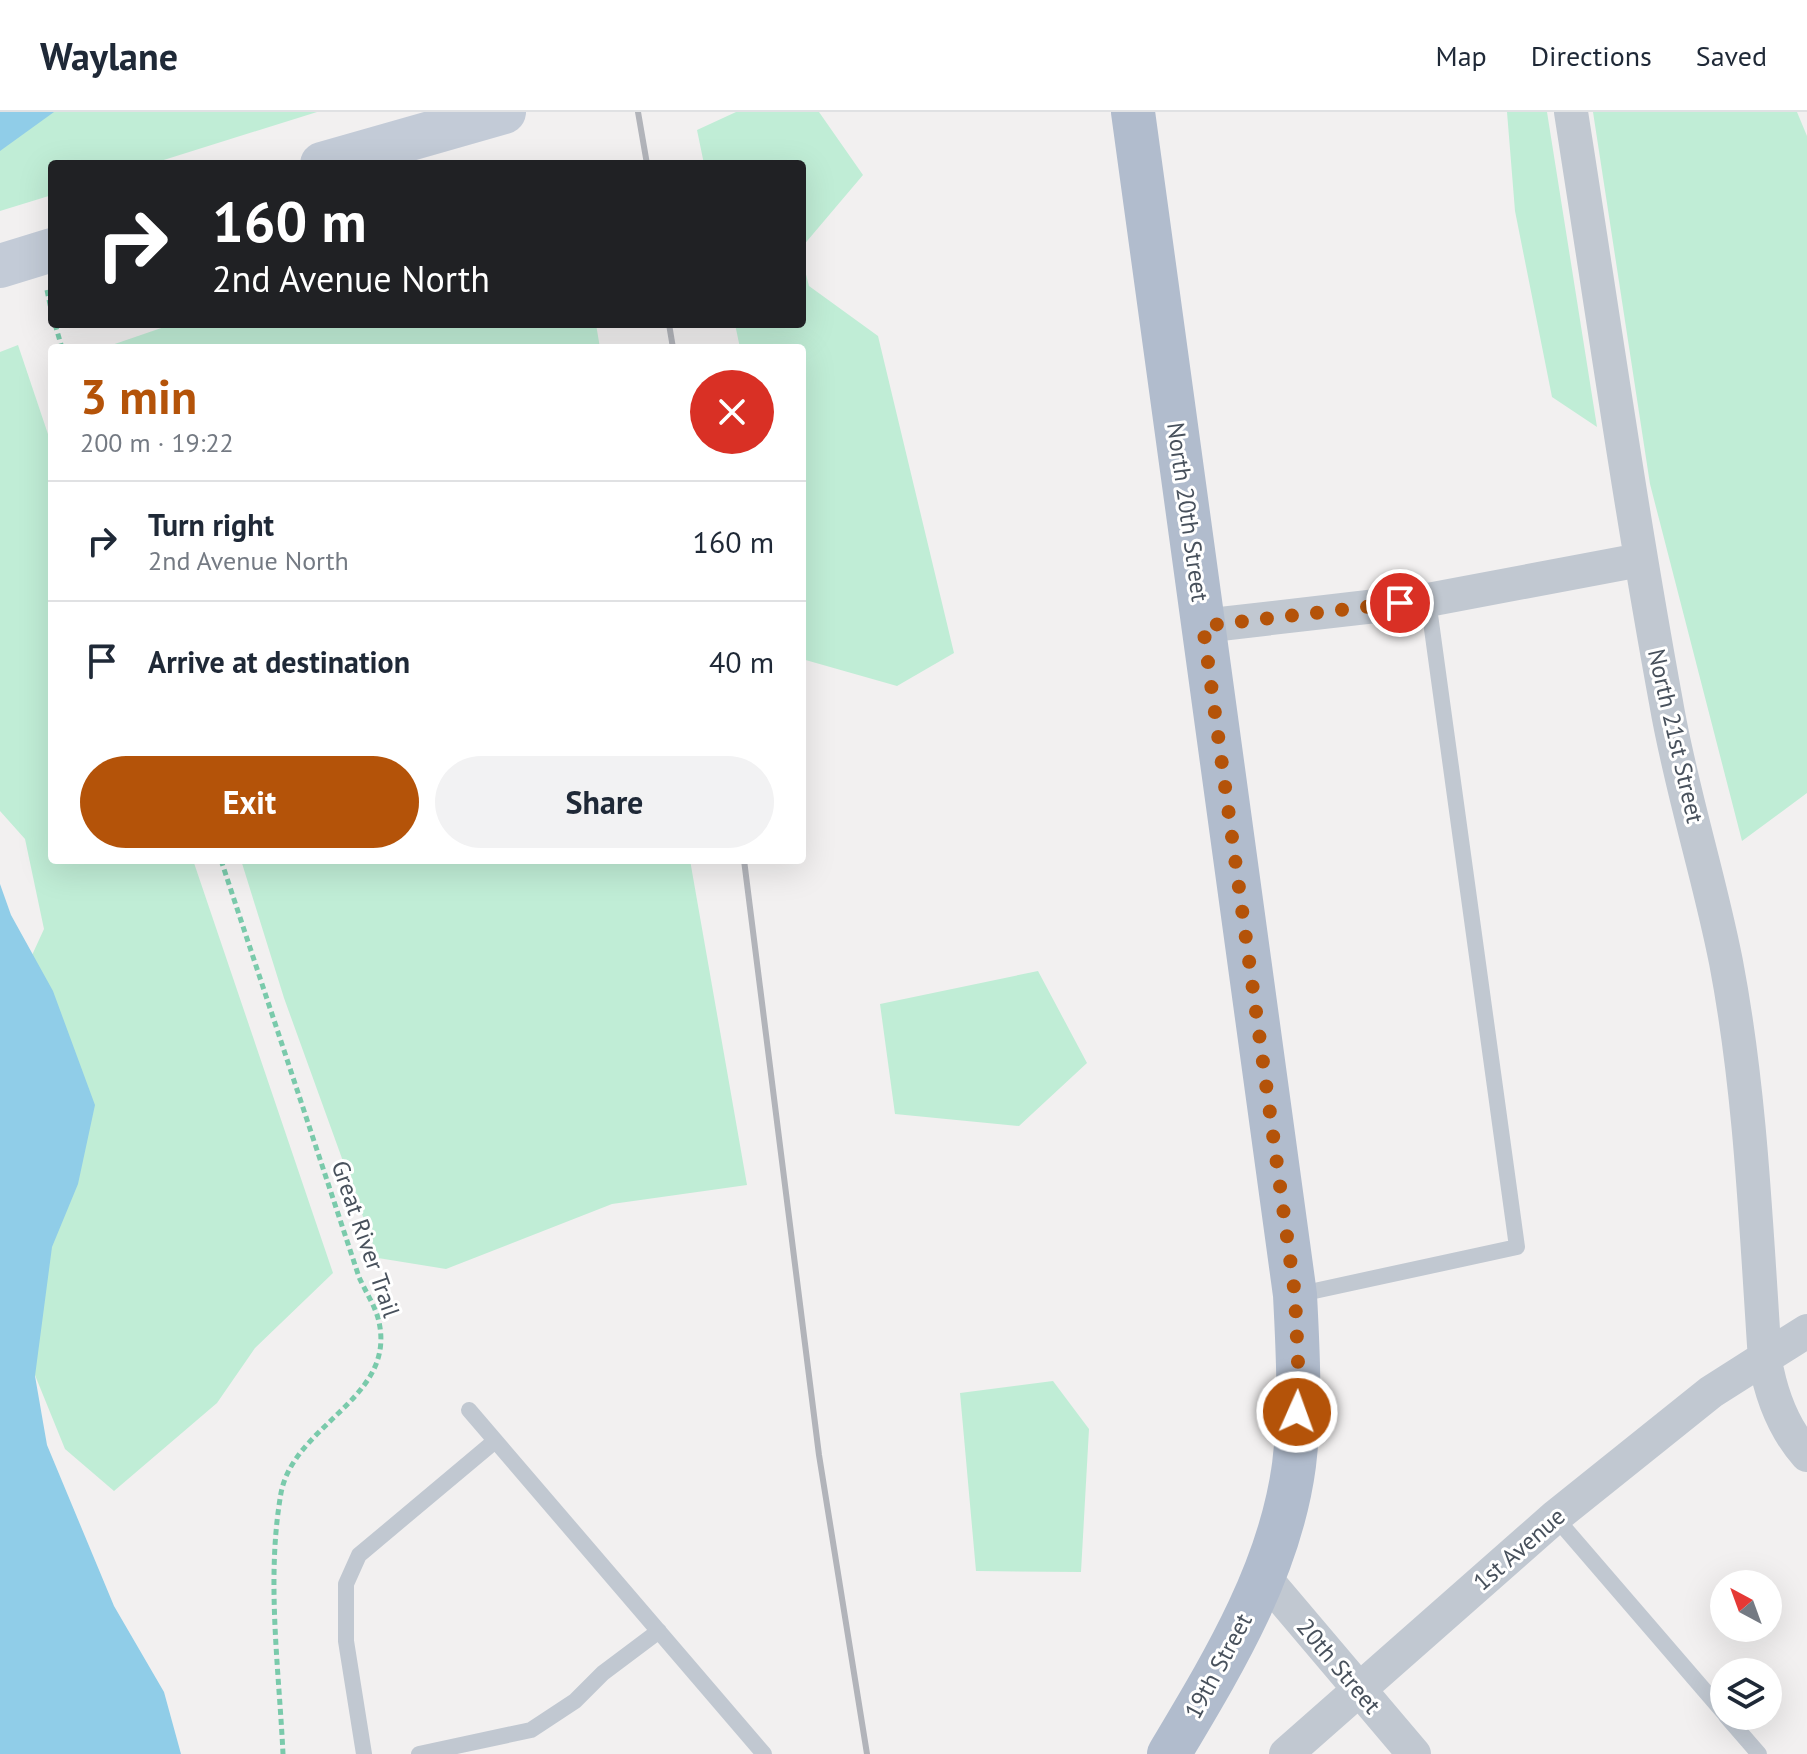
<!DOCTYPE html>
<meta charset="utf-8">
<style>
body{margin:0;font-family:"PT Sans",sans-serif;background:#f2f2f3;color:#1f2937;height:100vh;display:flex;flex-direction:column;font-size:30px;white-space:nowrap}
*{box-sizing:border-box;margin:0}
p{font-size:26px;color:#747a83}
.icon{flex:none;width:44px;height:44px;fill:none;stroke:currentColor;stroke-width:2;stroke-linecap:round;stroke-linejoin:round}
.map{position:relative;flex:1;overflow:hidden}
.drawer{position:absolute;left:48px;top:232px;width:758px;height:520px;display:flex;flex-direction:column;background:#fff;border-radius:8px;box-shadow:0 8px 32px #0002}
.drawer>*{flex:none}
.banner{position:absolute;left:48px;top:48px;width:758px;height:168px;border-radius:8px;box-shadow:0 8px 32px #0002;background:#202124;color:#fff;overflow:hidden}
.needle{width:52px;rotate:319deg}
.tools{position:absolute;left:1710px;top:1458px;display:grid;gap:16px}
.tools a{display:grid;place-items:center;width:72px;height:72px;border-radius:50%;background:#fff;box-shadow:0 8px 32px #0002;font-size:40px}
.pin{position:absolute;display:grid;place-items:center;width:68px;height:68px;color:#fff;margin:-34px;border:4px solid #fff;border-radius:50%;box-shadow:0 2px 8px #0007}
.me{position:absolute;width:88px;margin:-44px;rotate:2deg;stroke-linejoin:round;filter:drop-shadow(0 0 6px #0008)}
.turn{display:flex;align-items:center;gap:28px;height:168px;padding:0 32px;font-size:36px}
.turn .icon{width:104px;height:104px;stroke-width:2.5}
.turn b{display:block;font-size:56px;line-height:68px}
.round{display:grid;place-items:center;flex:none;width:84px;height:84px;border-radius:42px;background:#f2f2f3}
.headline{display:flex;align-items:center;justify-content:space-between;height:136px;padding:0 32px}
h1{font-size:48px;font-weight:700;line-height:60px;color:#b45309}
.button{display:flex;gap:16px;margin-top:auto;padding:16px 32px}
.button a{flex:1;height:92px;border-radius:48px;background:#b45309;color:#fff;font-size:32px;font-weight:700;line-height:92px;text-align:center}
.button a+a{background:#f2f2f3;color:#1f2937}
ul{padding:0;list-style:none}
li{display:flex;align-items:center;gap:24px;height:120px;padding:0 32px;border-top:2px solid #e0e1e3}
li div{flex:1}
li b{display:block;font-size:30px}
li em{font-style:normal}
header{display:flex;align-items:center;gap:48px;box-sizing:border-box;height:112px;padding:0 40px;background:#fff;border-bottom:2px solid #e0e1e3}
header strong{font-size:38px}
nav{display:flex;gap:44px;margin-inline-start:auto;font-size:28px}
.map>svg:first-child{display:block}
</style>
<header>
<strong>Waylane</strong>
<nav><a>Map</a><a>Directions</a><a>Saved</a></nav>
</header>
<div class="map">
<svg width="1807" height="1642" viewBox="0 0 1807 1642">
<rect width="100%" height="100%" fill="#f2f0f0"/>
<path fill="#c0edd6" d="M 52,0 L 317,0 L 151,52 L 52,52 L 52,83 L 0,99 L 0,38 Z
M 736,0 L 819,0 L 863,63 L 802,135 L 802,52 L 704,52 L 697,18 Z
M 1507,0 L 1547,0 L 1597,315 L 1552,285 L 1515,99 Z
M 1593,0 L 1797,0 L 1807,24 L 1807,681 L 1742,729 L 1650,372 Z
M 802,147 L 809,174 L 878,224 L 954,541 L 897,574 L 802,547 L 802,236 L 740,236 L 735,212 L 802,212 Z
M 173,212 L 596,212 L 600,236 L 103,236 Z
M 18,233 L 52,334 L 52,748 L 193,748 L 333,1161 L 255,1236 L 217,1291 L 114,1379 L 65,1337 L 0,1177 L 0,913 L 44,817 L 25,727 L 0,699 L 0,240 Z
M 241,748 L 690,748 L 747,1073 L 612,1092 L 446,1157 L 378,1146 L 284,886 Z
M 1038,859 L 1087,951 L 1019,1014 L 895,1002 L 880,892 Z
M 1053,1269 L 1089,1317 L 1081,1460 L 976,1459 L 960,1281 Z"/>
<path fill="#90cde8" d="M 0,0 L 54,0 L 0,39 Z
M 0,772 L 11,803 L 53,879 L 95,993 L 78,1072 L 52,1135 L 35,1264 L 47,1333 L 114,1494 L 164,1580 L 181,1642 L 0,1642 Z"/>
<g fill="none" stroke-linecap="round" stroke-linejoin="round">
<path stroke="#7acaab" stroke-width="5" stroke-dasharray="6 4" stroke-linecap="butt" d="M 47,178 L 52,202
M 55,212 L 62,236
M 221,748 L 359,1165 C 365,1179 376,1195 379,1210 C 396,1287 294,1312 281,1381 C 266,1466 279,1557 283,1642"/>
<path stroke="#c1c8d1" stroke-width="16" d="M 1296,1183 L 1517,1135 L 1428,488
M 469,1298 L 764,1642
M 1555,1405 L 1724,1601
M 1726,1604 L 1759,1642
M 364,1642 L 346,1529 L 346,1472 L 359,1443 L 495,1329
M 419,1642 L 531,1618 L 575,1589 L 603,1561 L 659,1519"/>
<path stroke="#c1c8d1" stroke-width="34" d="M 1571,0 C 1602,197 1630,394 1666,590 C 1681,678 1709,763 1726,850 C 1751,981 1756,1116 1765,1248 C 1771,1283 1783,1316 1807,1343
M 1203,514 L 1428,488 L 1640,448
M 1264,1465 L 1414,1642
M 1286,1642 L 1555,1405 L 1711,1280 L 1807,1219"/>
<path stroke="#c3cbd7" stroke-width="44" d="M 322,52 L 504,0
M 0,154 L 52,138"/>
<path stroke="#b1bccd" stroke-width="44" d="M 1133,0 L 1295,1183 C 1298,1240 1301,1297 1294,1353 C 1280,1459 1222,1553 1169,1642"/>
<path stroke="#b2b4ba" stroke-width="6" d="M 638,0 L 647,52
M 669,212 L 673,236
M 744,748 L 819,1343 L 867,1642"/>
</g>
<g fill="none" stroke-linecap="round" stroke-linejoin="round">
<path stroke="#b45309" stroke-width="14" stroke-dasharray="0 25.2" d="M 1297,1300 L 1299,1273 L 1295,1183 L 1203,514 L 1400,491"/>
</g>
<g text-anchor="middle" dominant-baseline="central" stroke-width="6" stroke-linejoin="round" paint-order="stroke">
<g font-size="24" fill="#48515c" stroke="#fff">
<text transform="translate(1188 400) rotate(82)">North 20th Street</text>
<text transform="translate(1676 624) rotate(77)">North 21st Street</text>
<text transform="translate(366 1127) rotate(71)">Great River Trail</text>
<text transform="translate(1519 1437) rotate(-41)">1st Avenue</text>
<text transform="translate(1218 1554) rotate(-62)">19th Street</text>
<text transform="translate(1339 1554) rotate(50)">20th Street</text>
</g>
</g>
</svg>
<div class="tools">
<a><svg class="needle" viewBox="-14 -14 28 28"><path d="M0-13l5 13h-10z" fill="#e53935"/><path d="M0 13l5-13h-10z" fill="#747a83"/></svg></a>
<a><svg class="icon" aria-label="layers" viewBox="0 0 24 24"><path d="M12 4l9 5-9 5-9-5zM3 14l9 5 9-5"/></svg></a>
</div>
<div class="pin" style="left:1400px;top:491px;background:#d93025"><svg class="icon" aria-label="arrive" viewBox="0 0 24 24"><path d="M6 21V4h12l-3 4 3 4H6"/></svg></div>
<svg class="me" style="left:1297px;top:1300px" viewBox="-20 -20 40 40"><circle r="17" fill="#b45309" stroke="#fff" stroke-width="3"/><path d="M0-11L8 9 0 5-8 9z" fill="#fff"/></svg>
<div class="banner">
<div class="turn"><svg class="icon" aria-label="right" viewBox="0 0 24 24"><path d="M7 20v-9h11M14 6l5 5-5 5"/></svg><div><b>160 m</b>2nd Avenue North</div></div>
</div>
<section class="drawer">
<div class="headline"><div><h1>3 min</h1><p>200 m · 19:22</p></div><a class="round" style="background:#d93025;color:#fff"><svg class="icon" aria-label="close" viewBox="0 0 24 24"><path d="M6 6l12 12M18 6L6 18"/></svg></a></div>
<ul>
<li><svg class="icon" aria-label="right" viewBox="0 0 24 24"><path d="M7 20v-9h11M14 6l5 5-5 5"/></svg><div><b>Turn right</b><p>2nd Avenue North</p></div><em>160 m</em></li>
<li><svg class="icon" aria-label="arrive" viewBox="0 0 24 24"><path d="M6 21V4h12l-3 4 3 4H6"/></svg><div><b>Arrive at destination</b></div><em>40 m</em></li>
</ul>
<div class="button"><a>Exit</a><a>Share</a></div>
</section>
</div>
